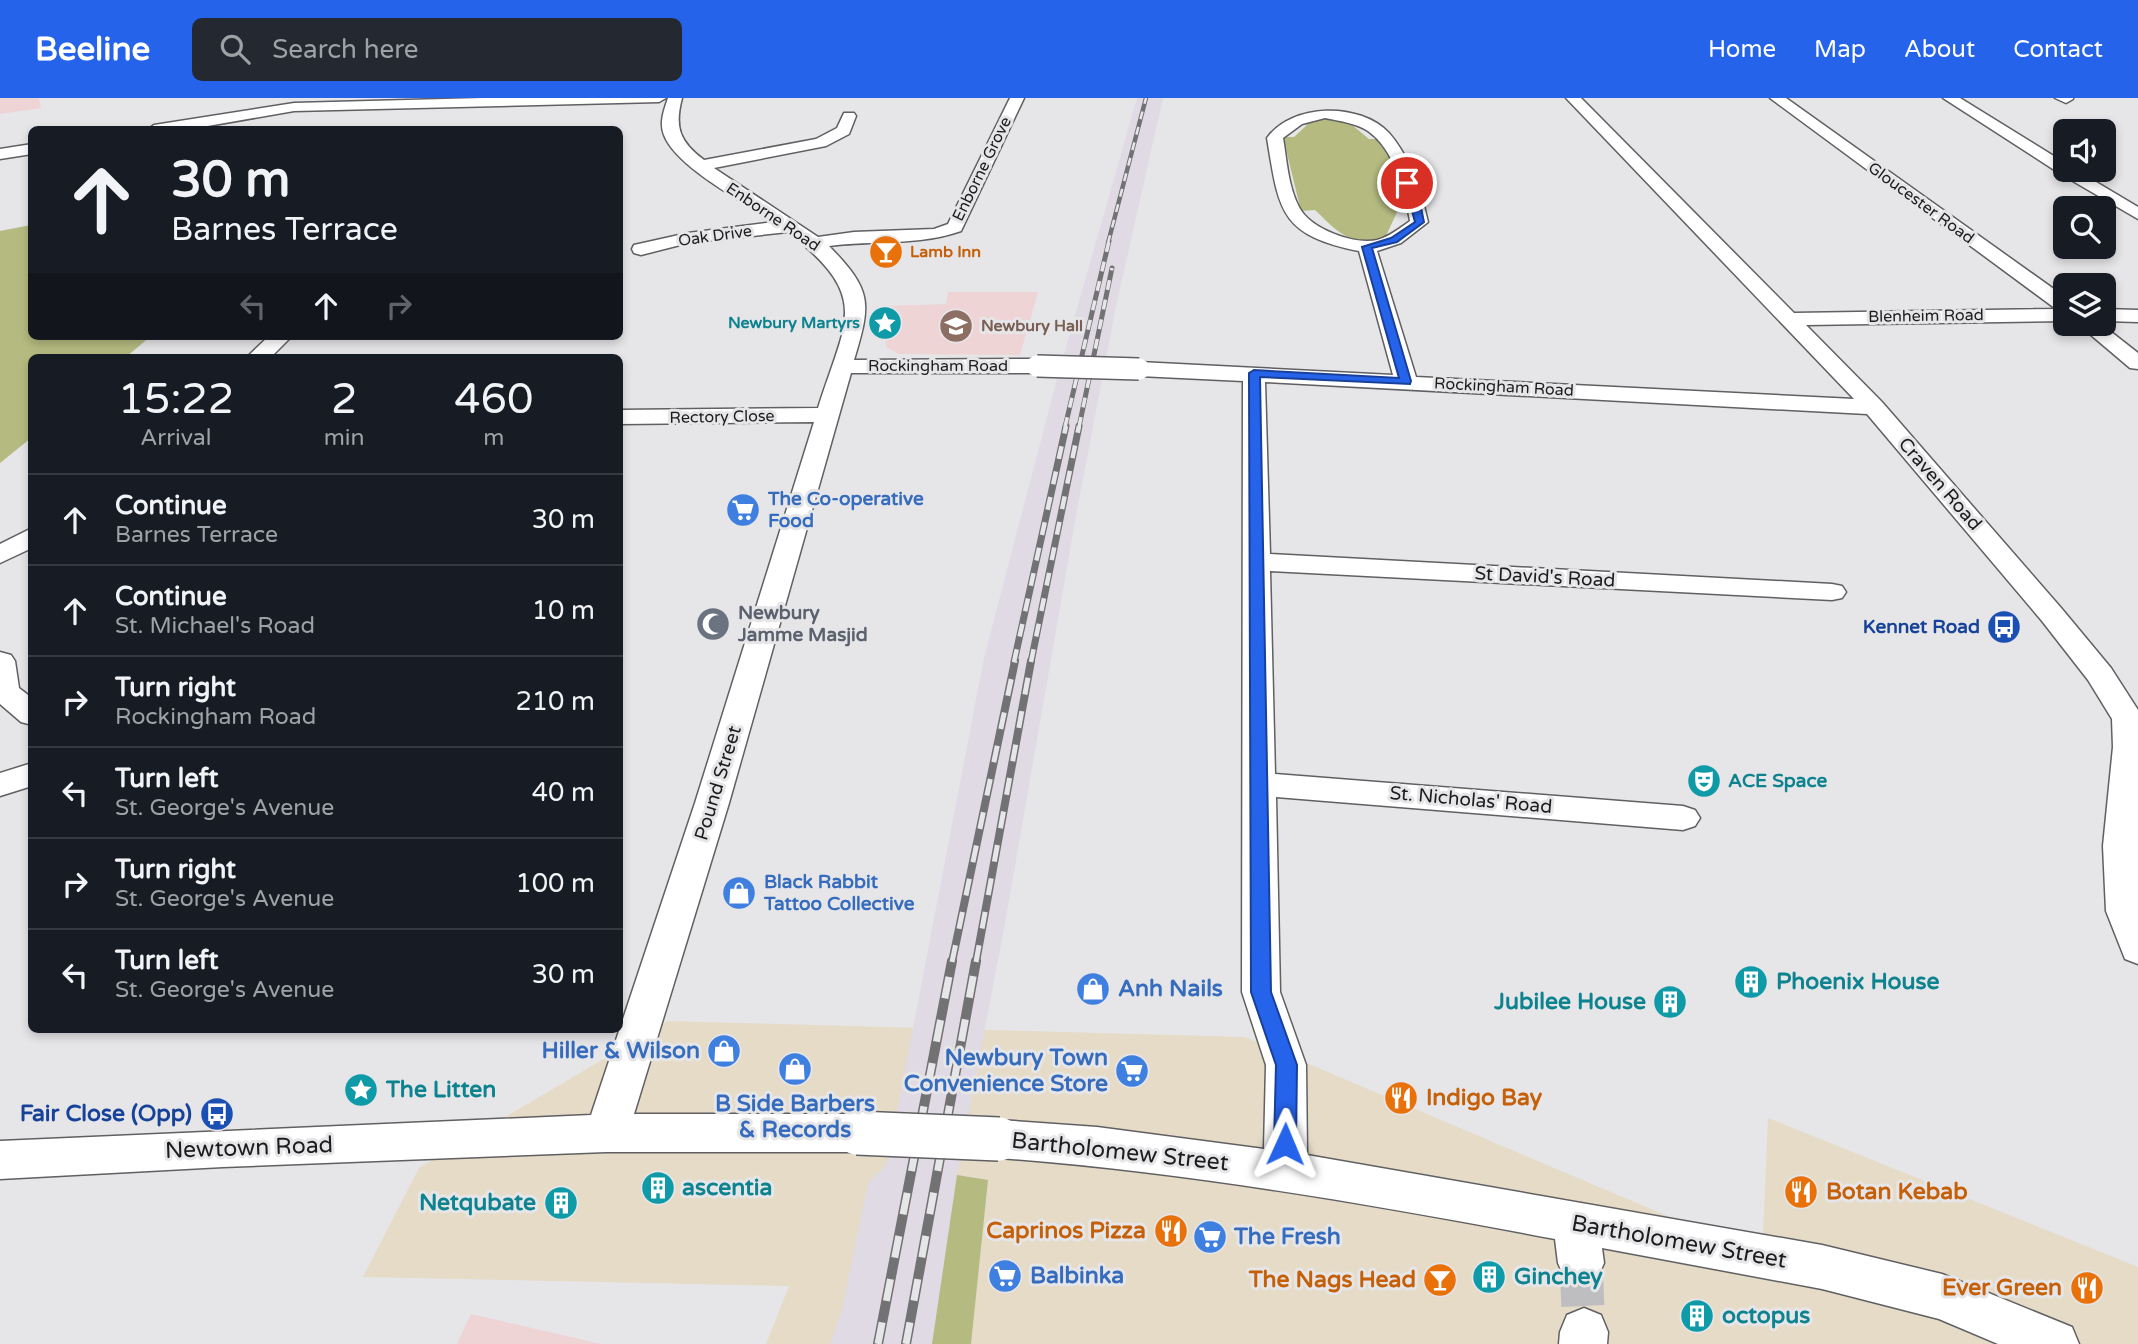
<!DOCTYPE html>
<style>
body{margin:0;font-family:"Varela Round",sans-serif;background:#242831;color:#f1f3f6;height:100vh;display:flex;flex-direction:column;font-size:26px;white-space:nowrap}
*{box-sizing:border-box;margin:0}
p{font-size:23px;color:#9ea1a6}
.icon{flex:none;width:38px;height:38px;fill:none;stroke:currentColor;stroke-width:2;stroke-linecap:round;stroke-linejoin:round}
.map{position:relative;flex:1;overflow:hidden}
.side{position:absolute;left:28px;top:256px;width:595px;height:679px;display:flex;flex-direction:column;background:#171b24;border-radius:10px;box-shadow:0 4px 10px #0003}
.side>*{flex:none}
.banner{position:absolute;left:28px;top:28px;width:595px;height:214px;border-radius:10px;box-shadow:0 4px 10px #0003;background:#171b24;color:#f1f3f6;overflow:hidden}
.fabs{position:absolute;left:2053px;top:21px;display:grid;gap:14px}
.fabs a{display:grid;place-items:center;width:63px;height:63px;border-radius:10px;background:#171b24;box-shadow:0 4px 10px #0003;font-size:35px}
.pin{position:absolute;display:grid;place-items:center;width:60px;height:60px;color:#fff;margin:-30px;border:4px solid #fff;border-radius:50%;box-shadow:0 2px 7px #0007}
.me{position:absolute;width:77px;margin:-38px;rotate:1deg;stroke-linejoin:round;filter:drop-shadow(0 0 5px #0008)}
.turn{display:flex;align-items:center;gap:24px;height:147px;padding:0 28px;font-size:32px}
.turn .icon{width:91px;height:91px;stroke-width:2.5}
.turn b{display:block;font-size:49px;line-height:60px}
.lanes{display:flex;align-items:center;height:66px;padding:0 28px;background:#0003;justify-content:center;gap:35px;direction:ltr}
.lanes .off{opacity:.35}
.eta{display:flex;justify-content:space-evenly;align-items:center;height:119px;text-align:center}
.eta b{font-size:42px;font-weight:600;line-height:49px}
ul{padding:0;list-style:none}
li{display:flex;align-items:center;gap:21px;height:91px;padding:0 28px;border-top:2px solid #363941}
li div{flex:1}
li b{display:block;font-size:26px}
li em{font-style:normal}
header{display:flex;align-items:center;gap:42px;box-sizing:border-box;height:98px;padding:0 35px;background:#2563eb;color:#fff}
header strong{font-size:33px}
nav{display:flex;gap:38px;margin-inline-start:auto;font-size:24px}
.search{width:490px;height:63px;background:#242831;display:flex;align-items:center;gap:18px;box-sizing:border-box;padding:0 24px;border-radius:10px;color:#9ea1a6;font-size:26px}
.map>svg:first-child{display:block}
</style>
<header>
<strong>Beeline</strong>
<div class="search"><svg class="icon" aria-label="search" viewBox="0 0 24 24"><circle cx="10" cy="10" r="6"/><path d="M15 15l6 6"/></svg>Search here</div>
<nav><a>Home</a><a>Map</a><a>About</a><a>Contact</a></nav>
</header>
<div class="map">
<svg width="2138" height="1246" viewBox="0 0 2138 1246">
<rect width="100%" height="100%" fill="#e6e5e8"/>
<path fill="#e5dbc6" d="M 668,923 L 1245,939 L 1762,1158 L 1768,1020 L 2138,1169 L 2138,1246 L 766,1246 L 789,1188 L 363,1179 L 419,1070 Z"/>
<path fill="#dfdae4" d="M 1137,0 L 1163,0 L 1116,208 L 1077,412 L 1005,825 L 957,1077 L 988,1082 L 971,1246 L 830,1246 L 842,1211 L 868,1085 L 887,1066 L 984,560 L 1057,281 Z"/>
<path fill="#efd4d5" d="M 0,0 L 39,0 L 41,10 L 0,16 Z
M 948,194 L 1038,194 L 1020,257 L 899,256 L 886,249 L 884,208 L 946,206 Z
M 471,1216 L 601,1246 L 457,1246 Z"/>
<path fill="#b5bb80" d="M 1325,19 L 1346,22 L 1369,41 L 1382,41 L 1412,113 L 1398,112 L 1385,140 C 1349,148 1339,135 1315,112 L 1301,113 L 1283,39 L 1294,39 L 1307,27 L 1300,24 Z
M 31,127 L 32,238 L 151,238 L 126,259 L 32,259 L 31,340 L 0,365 L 0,133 Z
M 957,1077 L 988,1082 L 971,1246 L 932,1246 Z"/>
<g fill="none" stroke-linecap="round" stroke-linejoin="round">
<path stroke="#bebdbf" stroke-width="43" stroke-dasharray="43 22" stroke-linecap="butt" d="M 1581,1165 L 1584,1234"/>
<g stroke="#605f62" stroke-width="3">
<path id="street" d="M 483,0 L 666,0 L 659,4 L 294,13 L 185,32 L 147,32 L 154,27 L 294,5 Z
M 668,0 L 682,0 C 674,30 680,44 704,62 L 816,41 L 837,30 L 844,15 L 854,15 L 856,18 L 849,36 L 826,48 L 714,70 L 818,139 L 854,134 L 934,131 L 948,126 L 1010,0 L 1024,0 L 961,133 C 919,148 873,142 829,148 C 873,193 871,205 854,262 L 1037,261 L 1045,263 L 1048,268 L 1045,273 L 1037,275 L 851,275 L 729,705 L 634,1016 L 857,1016 L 872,1022 L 878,1035 L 872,1048 L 857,1054 L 606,1054 L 223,1069 L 0,1081 L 0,1043 L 591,1017 L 695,705 L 814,324 L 620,326 L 620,312 L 818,310 C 846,221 872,200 788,134 L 688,145 L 641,157 L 634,155 L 632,151 L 634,147 L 688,135 L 774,124 C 745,105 676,69 664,37 C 659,25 664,12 668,0 Z
M 1566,0 L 1581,0 L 1794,215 L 2056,211 L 1770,0 L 1786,0 L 2065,199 L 2065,223 L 1806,227 L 1882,304 L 2062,511 L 2111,570 L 2138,612 L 2138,866 L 2125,861 L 2106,813 L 2103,748 L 2113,649 L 2112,621 L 2088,582 L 2042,523 L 1867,316 L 1265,284 L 1270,456 L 1832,486 L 1842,488 L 1846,494 L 1842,500 L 1832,502 L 1270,473 L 1275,676 L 1683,708 L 1695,712 L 1700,720 L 1695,728 L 1683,732 L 1276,699 L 1280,894 L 1306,967 L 1307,1057 L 1822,1147 L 1942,1176 L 2072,1229 L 2079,1246 L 1998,1246 L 1939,1221 L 1822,1191 L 1602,1150 L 1604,1165 L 1597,1181 L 1581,1187 L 1565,1181 L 1558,1165 L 1555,1141 C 1371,1106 1186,1074 999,1060 L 984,1054 L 978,1041 L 984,1028 L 999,1022 L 1097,1029 L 1264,1051 L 1266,967 L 1242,894 L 1243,283 L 1139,278 L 1131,276 L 1128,271 L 1131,266 L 1139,264 L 1393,277 L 1359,153 C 1279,137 1279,112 1267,40 C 1292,5 1360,4 1389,35 C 1410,59 1421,93 1428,124 L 1401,145 L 1377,153 L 1416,279 L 1854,301 ZM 1325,20 C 1339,23 1356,25 1368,33 C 1394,51 1405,93 1410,123 C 1400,130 1389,139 1377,142 C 1354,147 1310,131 1299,109 C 1288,88 1287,63 1283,40 L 1302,26 Z
M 1943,0 L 1960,0 L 2065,65 L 2065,72 L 2076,72 L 2138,109 L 2138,121 L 2059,75 Z
M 2055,0 L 2073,0 L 2073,1 L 2066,5 Z
M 32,46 L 32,56 L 0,61 L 0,51 Z
M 2104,211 L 2138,212 L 2138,224 L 2104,223 Z
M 2078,226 L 2101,226 L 2138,255 L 2138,271 L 2130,270 Z
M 269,238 L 292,238 L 271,259 L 247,259 Z
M 32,430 L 32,450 L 0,465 L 0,446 Z
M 0,554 L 11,557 L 15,563 L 19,590 L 32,600 L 32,627 L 21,624 L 0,606 Z
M 32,665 L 32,688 L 0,698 L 0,675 Z
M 1584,1210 L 1601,1217 L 1608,1234 L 1607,1246 L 1559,1246 L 1560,1234 L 1567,1217 Z"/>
</g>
<use href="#street" fill="#fff" fill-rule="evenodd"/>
<g stroke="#727173" stroke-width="4.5">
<path id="rail-far4" d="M 1108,145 L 1146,0"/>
</g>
<g stroke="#727173" stroke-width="5">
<path id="rail-far3" d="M 1065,329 L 1109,143
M 1079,329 L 1112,170"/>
</g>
<g stroke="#727173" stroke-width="7">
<path id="rail-far2" d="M 1014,564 L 1066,328
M 1031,564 L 1079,328"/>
</g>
<g stroke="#727173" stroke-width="8">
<path id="rail-far1" d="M 952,864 L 1015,563
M 976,864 L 1031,563"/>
</g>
<g stroke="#727173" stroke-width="10">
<path id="rail" d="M 878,1246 L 952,863
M 906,1246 L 976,863"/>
</g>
<use href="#rail-far4" stroke="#e6e5e8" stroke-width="2.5" stroke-dasharray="8" stroke-linecap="butt"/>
<use href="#rail-far3" stroke="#e6e5e8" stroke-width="3.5" stroke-dasharray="10" stroke-linecap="butt"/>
<use href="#rail-far2" stroke="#e6e5e8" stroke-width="4.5" stroke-dasharray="13" stroke-linecap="butt"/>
<use href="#rail-far1" stroke="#e6e5e8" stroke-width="5" stroke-dasharray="17" stroke-linecap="butt"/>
<use href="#rail" stroke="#e6e5e8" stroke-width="7" stroke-dasharray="22" stroke-linecap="butt"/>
<g stroke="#605f62" stroke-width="24" stroke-linecap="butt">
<path id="street-bridge-far1" d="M 1037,268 L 1139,271"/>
</g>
<g stroke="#605f62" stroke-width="46" stroke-linecap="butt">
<path id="street-bridge" d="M 857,1035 L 999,1041"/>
</g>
<use href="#street-bridge-far1" stroke="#fff" stroke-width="21"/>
<use href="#street-bridge" stroke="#fff" stroke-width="43"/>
</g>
<path fill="#2563eb" stroke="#184099" stroke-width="2" d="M 1404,83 L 1411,85 L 1420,105 L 1424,124 L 1397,144 L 1372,150 L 1411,283 L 1410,286 L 1260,279 L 1271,894 L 1297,967 L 1296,1046 L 1293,1053 L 1285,1056 L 1278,1053 L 1274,1046 L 1276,967 L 1251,894 L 1249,275 L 1254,272 L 1399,280 L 1362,149 L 1391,140 L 1415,124 Z"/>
<defs>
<g id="bar-disc" transform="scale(1.75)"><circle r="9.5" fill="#e8710a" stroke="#e6e5e8"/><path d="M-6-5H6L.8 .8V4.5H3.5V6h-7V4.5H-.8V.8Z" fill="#fff"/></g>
<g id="sight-disc" transform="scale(1.75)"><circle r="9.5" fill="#0f9aa8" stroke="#e6e5e8"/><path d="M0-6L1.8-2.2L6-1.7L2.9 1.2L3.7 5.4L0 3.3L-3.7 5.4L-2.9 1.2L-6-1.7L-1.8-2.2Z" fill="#fff"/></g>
<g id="school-disc" transform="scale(1.75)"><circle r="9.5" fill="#8d6e63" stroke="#e6e5e8"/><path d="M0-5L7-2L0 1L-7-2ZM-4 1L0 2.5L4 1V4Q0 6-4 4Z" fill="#fff"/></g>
<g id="supermarket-disc" transform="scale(1.75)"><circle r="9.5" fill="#3f7fe0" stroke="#e6e5e8"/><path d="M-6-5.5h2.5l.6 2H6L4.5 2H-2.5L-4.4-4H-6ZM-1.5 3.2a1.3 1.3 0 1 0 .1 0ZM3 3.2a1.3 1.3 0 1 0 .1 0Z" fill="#fff"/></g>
<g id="mosque-disc" transform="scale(1.75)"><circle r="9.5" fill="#6b7280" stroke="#e6e5e8"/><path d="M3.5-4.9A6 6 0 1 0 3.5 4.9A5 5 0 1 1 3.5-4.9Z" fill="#fff"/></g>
<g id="bus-disc" transform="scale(1.75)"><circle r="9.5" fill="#1a4fb4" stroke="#e6e5e8"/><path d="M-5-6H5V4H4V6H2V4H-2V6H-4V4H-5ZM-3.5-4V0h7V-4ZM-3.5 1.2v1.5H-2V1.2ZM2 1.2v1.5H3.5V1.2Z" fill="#fff"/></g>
<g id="theatre-disc" transform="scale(1.75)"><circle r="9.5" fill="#0f9aa8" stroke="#e6e5e8"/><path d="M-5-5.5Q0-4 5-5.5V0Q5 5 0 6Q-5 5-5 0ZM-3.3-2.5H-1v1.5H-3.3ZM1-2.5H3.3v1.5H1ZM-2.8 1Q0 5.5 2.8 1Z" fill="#fff"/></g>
<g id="shop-disc" transform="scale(1.75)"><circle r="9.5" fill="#3f7fe0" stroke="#e6e5e8"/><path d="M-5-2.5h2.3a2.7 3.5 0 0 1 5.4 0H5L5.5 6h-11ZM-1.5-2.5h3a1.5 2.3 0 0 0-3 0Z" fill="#fff"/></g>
<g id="building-disc" transform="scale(1.75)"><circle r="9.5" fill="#0f9aa8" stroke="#e6e5e8"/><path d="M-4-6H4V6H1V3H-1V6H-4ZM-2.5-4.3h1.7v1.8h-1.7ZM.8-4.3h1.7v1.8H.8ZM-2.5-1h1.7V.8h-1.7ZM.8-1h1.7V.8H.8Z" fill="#fff"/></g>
<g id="restaurant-disc" transform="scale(1.75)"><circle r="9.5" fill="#e8710a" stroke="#e6e5e8"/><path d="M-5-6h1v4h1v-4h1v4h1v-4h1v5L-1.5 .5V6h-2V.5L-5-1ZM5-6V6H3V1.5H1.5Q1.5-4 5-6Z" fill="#fff"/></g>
</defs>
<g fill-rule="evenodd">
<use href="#bar-disc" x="886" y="154"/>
<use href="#sight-disc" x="885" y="225"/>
<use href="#school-disc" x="956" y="228"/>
<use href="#supermarket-disc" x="743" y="412"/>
<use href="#mosque-disc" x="713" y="526"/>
<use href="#bus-disc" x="2004" y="529"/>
<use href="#theatre-disc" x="1704" y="683"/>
<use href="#shop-disc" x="739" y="795"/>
<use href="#building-disc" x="1751" y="884"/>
<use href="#shop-disc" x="1093" y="891"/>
<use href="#building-disc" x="1670" y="904"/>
<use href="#shop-disc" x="724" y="953"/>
<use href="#shop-disc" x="795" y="971"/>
<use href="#supermarket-disc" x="1132" y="973"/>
<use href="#sight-disc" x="361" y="992"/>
<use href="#restaurant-disc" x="1401" y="1000"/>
<use href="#bus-disc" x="217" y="1016"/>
<use href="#building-disc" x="658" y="1090"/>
<use href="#restaurant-disc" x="1801" y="1094"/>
<use href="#building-disc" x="561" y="1105"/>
<use href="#restaurant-disc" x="1171" y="1133"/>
<use href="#supermarket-disc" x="1210" y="1139"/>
<use href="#supermarket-disc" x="1005" y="1178"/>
<use href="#building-disc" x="1489" y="1179"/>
<use href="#bar-disc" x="1440" y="1182"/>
<use href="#restaurant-disc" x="2087" y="1190"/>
<use href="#building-disc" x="1697" y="1218"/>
</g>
<g text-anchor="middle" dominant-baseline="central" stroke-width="6" stroke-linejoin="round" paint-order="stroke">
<g font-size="16" fill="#1c1c1d" stroke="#e6e5e8">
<text transform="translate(982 71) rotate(-64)">Enborne Grove</text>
<text transform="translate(1921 105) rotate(36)">Gloucester Road</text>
<text transform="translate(773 119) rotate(34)">Enborne Road</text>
<text transform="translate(715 138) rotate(-8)">Oak Drive</text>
<text transform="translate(1926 218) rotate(-1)">Blenheim Road</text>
<text x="938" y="268">Rockingham Road</text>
<text transform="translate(1504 289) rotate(3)">Rockingham Road</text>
<text transform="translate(722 319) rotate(-1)">Rectory Close</text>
</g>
<g font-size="16" font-weight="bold" fill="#c56008" stroke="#e6e5e8" text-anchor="start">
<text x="910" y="154">Lamb Inn</text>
</g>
<g font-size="16" font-weight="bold" fill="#0d838f" stroke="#e6e5e8" text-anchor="end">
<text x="860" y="225">Newbury Martyrs</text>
</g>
<g font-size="16" font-weight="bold" fill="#785e54" stroke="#e6e5e8" text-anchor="start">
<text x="981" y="228">Newbury Hall</text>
</g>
<g font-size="19" fill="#1c1c1d" stroke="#e6e5e8">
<text transform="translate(1940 386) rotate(49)">Craven Road</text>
<text transform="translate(1545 479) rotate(3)">St David's Road</text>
<text transform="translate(718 685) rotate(-73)">Pound Street</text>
<text transform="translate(1471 702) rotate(5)">St. Nicholas' Road</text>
</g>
<g font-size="19" font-weight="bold" fill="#366cbe" stroke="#e6e5e8" text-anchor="start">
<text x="768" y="401">The Co-operative<tspan x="768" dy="22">Food</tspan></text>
<text x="764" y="784">Black Rabbit<tspan x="764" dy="22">Tattoo Collective</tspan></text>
</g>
<g font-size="19" font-weight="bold" fill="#5b616d" stroke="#e6e5e8" text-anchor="start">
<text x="738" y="515">Newbury<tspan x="738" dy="22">Jamme Masjid</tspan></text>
</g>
<g font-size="19" font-weight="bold" fill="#164399" stroke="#e6e5e8" text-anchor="end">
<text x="1980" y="529">Kennet Road</text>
</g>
<g font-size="19" font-weight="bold" fill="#0d838f" stroke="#e6e5e8" text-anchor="start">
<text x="1728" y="683">ACE Space</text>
</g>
<g font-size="23" font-weight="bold" fill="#0d838f" stroke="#e6e5e8" text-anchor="start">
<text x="1776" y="884">Phoenix House</text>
<text x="1646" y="904" text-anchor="end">Jubilee House</text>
<text x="386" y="992">The Litten</text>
<text x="682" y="1090">ascentia</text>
<text x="536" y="1105" text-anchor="end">Netqubate</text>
<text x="1514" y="1179">Ginchey</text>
<text x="1722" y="1218">octopus</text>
</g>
<g font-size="23" font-weight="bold" fill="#366cbe" stroke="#e6e5e8" text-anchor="start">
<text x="1118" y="891">Anh Nails</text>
<text x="700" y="953" text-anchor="end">Hiller &amp; Wilson</text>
<text x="1108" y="960" text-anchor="end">Newbury Town<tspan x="1108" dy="26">Convenience Store</tspan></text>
<text x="795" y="1006" text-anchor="middle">B Side Barbers<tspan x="795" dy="26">&amp; Records</tspan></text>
<text x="1234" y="1139">The Fresh</text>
<text x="1030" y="1178">Balbinka</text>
</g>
<g font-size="23" font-weight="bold" fill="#c56008" stroke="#e6e5e8" text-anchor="end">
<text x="1426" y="1000" text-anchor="start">Indigo Bay</text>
<text x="1826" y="1094" text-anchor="start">Botan Kebab</text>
<text x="1146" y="1133">Caprinos Pizza</text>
<text x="1416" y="1182">The Nags Head</text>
<text x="2062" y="1190">Ever Green</text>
</g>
<g font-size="23" font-weight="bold" fill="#164399" stroke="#e6e5e8" text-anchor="end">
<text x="192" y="1016">Fair Close (Opp)</text>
</g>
<g font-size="23" fill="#1c1c1d" stroke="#e6e5e8">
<text transform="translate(249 1050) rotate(-2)">Newtown Road</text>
<text transform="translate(1120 1054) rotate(6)">Bartholomew Street</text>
<text transform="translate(1679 1144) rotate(10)">Bartholomew Street</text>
</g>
</g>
</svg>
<div class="fabs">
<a><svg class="icon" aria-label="sound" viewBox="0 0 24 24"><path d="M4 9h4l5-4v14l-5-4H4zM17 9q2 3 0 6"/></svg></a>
<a><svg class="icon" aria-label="search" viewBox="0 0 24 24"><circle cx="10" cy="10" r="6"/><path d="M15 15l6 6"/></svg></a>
<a><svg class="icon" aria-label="layers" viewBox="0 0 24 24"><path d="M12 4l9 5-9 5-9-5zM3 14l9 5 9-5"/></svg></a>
</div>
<div class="pin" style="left:1407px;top:85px;background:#d93025"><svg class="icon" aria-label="arrive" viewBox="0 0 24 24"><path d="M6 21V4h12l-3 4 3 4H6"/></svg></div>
<svg class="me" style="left:1285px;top:1046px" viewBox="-20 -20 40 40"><path d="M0-17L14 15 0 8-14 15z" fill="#2563eb" stroke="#fff" stroke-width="4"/></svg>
<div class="banner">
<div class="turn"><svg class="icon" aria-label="ahead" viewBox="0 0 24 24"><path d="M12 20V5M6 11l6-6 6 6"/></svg><div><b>30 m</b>Barnes Terrace</div></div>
<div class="lanes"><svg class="icon off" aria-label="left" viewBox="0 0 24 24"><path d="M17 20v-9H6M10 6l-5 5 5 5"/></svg><svg class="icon" aria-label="ahead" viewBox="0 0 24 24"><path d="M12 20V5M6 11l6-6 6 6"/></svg><svg class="icon off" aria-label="right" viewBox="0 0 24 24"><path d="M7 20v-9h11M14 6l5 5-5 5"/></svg></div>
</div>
<section class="side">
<div class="eta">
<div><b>15:22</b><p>Arrival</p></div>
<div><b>2</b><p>min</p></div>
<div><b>460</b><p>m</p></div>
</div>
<ul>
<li><svg class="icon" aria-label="ahead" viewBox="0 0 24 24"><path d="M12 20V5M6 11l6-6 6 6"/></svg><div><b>Continue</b><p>Barnes Terrace</p></div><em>30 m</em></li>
<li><svg class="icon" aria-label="ahead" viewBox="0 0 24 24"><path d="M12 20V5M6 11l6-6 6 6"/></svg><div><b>Continue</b><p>St. Michael's Road</p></div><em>10 m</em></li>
<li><svg class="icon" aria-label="right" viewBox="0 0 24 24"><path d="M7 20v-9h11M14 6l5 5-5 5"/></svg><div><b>Turn right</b><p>Rockingham Road</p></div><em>210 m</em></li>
<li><svg class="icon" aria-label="left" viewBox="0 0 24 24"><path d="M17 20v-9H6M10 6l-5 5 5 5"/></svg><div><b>Turn left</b><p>St. George's Avenue</p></div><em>40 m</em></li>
<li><svg class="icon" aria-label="right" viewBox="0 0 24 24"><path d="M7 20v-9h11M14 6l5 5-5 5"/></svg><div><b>Turn right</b><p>St. George's Avenue</p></div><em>100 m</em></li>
<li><svg class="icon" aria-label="left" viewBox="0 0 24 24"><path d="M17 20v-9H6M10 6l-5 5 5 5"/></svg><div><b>Turn left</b><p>St. George's Avenue</p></div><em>30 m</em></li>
</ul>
</section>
</div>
